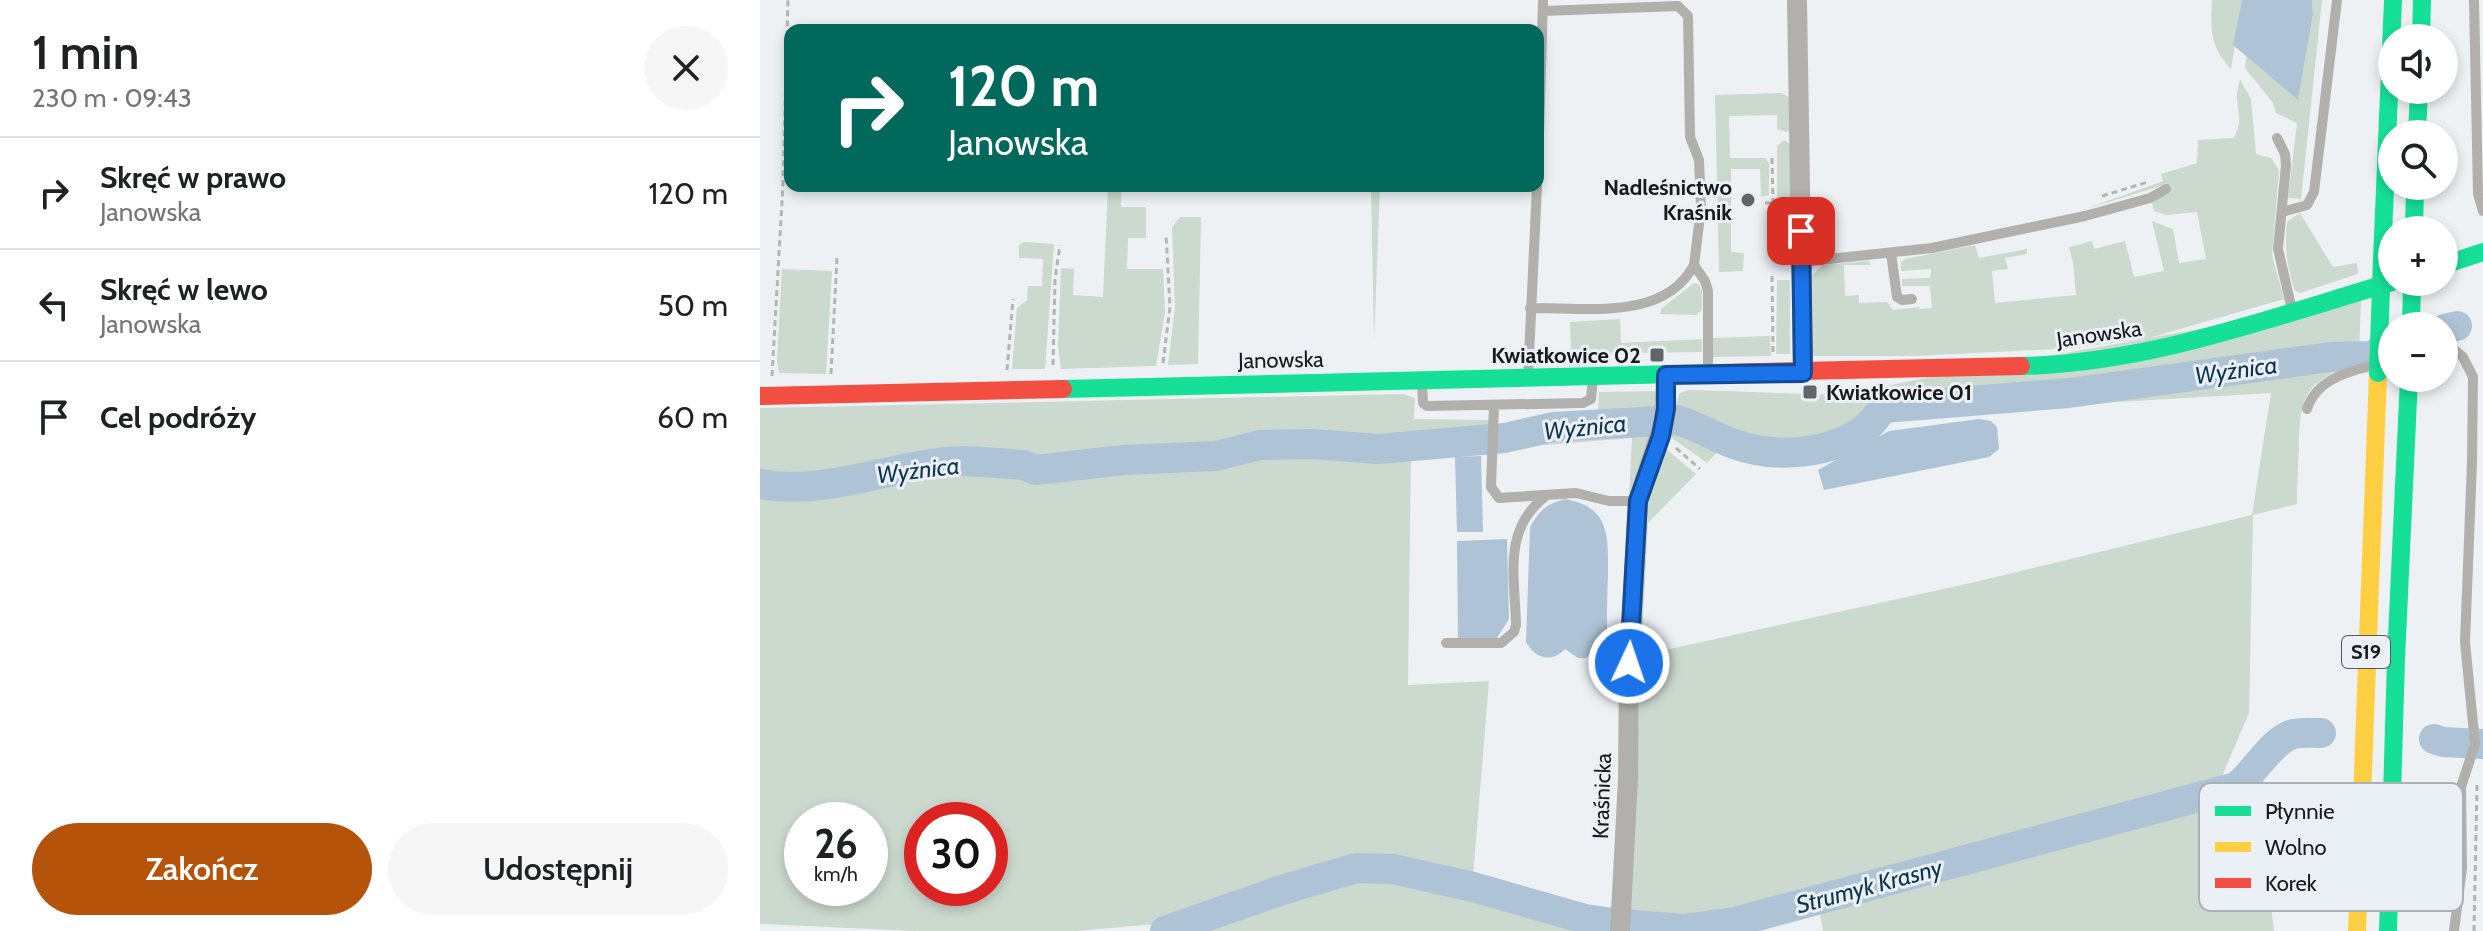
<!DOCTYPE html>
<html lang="pl">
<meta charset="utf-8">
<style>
body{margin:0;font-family:Cabin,sans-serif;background:#f6f6f6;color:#202124;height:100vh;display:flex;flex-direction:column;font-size:30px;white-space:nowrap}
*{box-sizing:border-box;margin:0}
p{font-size:26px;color:#757577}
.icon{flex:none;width:44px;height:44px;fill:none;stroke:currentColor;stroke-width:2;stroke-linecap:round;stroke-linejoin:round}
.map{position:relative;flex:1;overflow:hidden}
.details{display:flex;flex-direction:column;background:#fff;width:760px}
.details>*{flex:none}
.banner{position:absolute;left:24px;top:24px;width:760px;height:168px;border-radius:16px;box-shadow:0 4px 12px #0003;background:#00695c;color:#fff;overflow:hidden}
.controls{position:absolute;left:1618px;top:24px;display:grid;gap:16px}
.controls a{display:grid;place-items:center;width:80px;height:80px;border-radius:50%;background:#fff;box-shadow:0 4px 12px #0003;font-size:40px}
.speed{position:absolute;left:24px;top:802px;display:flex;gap:16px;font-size:40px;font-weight:700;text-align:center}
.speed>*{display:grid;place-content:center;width:104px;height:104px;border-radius:50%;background:#fff;box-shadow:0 4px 12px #0003;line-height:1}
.speed small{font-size:20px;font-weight:400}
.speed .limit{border:12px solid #d22;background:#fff;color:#111}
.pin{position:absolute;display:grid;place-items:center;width:68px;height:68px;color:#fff;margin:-34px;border-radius:16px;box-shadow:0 4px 12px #0006}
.me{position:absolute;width:88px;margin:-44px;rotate:3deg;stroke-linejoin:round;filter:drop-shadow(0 0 6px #0008)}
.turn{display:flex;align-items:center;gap:28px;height:168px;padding:0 32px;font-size:36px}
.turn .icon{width:104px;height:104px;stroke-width:2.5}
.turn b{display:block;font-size:56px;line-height:68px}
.round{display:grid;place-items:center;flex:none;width:84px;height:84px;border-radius:42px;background:#f6f6f6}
.headline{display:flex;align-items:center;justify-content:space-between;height:136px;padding:0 32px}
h1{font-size:48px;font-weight:600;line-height:60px}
.button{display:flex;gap:16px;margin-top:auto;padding:16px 32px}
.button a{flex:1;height:92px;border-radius:48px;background:#b45309;color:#fff;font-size:32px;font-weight:600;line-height:92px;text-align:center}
.button a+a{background:#f6f6f6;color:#202124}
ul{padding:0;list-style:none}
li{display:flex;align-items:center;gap:24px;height:112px;padding:0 32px;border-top:2px solid #e0e0e0}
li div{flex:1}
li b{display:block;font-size:30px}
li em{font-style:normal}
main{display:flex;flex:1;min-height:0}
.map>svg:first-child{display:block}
</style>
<main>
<section class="details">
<div class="headline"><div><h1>1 min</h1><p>230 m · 09:43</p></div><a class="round"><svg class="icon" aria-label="close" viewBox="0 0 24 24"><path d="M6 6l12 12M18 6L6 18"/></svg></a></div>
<ul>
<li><svg class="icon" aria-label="right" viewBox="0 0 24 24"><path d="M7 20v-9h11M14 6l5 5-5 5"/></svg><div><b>Skręć w prawo</b><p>Janowska</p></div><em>120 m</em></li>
<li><svg class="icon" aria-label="left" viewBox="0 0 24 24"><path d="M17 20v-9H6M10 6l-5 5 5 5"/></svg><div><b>Skręć w lewo</b><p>Janowska</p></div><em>50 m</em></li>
<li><svg class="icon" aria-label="arrive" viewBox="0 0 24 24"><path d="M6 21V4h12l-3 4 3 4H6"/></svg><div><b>Cel podróży</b></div><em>60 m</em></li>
</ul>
<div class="button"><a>Zakończ</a><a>Udostępnij</a></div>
</section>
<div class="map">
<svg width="1723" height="931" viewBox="0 0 1723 931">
<rect width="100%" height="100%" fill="#eef1f4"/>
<path fill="#cbd9ce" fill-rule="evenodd" d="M 1452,0 L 1482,0 L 1471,69 C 1449,44 1451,31 1452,0 Z
M 1552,0 L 1562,0 L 1541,199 L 1528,198 L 1537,123 L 1516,113 L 1513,103 L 1485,68 L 1486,56 L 1538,99 L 1553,14 Z
M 1480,79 L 1491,99 L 1496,154 L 1511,158 L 1519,170 L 1512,255 L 1524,299 L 1389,338 L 1314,348 L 1156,356 L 1054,356 L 1051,353 L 1051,277 L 1062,265 L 1109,261 L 1111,265 L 1084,265 L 1085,296 L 1099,295 L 1099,303 L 1127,302 L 1133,310 L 1159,307 L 1159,309 L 1172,308 L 1170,286 L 1142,286 L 1142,279 L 1170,278 L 1171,269 L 1141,271 L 1141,262 L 1145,259 L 1215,245 L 1219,258 L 1267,249 L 1267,254 L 1245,258 L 1248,269 L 1232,271 L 1235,303 L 1316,295 L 1313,263 L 1309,247 L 1332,241 L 1334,249 L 1365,241 L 1374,277 L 1404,271 L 1392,221 L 1413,229 L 1419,263 L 1446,259 L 1437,212 L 1406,215 L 1394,211 L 1392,203 L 1404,185 L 1323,210 L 1403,181 L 1401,174 L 1437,163 L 1438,140 L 1474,138 C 1483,117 1478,118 1477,99 C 1476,93 1479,85 1480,79 Z
M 1022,93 L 1030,98 L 1031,130 L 1026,132 L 1017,129 L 1017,115 L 969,116 L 970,158 L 1005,158 L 1009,163 L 1009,195 L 1001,197 L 1000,169 L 971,169 L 971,252 L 984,253 L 983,271 L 959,272 L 955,95 Z
M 1024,140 L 1030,144 L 1031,200 L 1017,200 L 1017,146 Z
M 348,186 L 361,186 L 361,207 L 386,207 L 386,238 L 368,238 L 367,269 L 403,269 L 405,312 L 396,366 L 301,369 L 298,346 L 301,268 L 314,269 L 313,295 L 343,297 Z
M 611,186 L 620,186 L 614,342 Z
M 1540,213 L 1573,267 L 1597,263 L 1598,274 L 1540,293 L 1535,291 C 1527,267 1524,247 1527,222 Z
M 420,217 L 441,217 L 438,364 L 408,365 L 415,307 L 412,227 Z
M 264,242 L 294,244 L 285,369 L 252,369 L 257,308 L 267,300 L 268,286 L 282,286 L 283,259 L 259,258 L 259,245 Z
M 22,269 L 72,271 L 66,374 L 19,373 L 17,360 Z
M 1017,280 L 1030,280 L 1030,354 L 1016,354 Z
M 934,283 L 939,284 L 942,291 L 942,310 L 936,315 L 900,314 L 902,308 Z
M 1601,300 L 1599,354 L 1568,354 L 1308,391 L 1122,407 C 1117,413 1112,420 1106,425 C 1072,453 1015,458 976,443 C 953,434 938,423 913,416 L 919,394 L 927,390 C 989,391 1050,396 1111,394 L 1111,389 L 1161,379 Z
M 860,319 L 861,343 L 942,339 L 942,352 L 811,354 L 810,322 Z
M 1010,336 L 1011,356 L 953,357 L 951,338 Z
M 1593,361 L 1593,365 C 1543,382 1540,399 1539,447 C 1538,466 1537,485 1537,504 L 1493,515 L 1489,713 L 1456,790 L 974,920 L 923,927 L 868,922 L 878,735 L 883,514 L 904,447 L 936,474 L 888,523 L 881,659 L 901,651 L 1215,582 L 1492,515 L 1511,393 L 1138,415 L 1102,437 L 1125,412 L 1312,396 Z
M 894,391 L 897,393 L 898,419 L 793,425 L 738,437 L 738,428 L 786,415 L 838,412 L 839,392 Z
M 643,394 L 655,398 L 654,419 L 730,420 L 728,437 L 617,446 L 554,439 L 501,441 L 455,452 L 361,456 L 277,467 L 266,461 L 181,459 L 24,484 L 0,480 L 0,408 Z
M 897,423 L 871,496 L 869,497 L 872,438 L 737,449 L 738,441 L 794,429 Z
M 913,423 L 937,430 L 963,446 L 947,463 L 909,436 Z
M 551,447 L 618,451 L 651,450 L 648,685 L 729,681 L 713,877 L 636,862 L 606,859 L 579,865 L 407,923 L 316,931 L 155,931 L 0,924 L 0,489 L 29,494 L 176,468 L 262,469 L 278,475 L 366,463 L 449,460 L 510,449 ZM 42,820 L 110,820 L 110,888 L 42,888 ZM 162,820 L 230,820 L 230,888 L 162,888 Z
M 1503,789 L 1501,819 L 1514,931 L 1063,931 L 1059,908 L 1245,856 Z
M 598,875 L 634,877 L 711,897 L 712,891 L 825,922 L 850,926 L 850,931 L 428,931 Z"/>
<path fill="#aec4d6" d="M 1482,0 L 1552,0 L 1553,14 L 1538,100 L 1473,45 Z
M 1219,419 L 1231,421 L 1237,427 L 1239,449 L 1229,457 L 1064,490 L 1058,470 L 1129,431 Z
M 721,456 L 723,532 L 697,532 L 695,457 Z
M 805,499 C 851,507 848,537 848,575 C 847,594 847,613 847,631 L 843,645 L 826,658 L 818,658 L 805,649 C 791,664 775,658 766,642 L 770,527 C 779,511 786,504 805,499 Z
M 747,539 L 749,619 L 737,638 L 698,638 L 697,541 Z"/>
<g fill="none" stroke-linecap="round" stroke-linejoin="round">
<path stroke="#aec4d6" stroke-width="30" d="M 1684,329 L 1697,326
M 0,484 C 59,495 118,471 177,463 C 205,459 236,463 263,465 L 276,470 L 363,460 L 456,456 L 500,445 L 553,444 L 618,449 L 745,438 L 793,427 L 916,420 C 937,425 954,437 974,444 C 1015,459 1072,455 1107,427 C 1113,422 1118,414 1124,408 L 1309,393 L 1570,357 L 1611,356 L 1632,345
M 1674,739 L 1683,742 L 1723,744
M 405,931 L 522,890 L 596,868 L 633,869 L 713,887 L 825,919 L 861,924 L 923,929 L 975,922 L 1476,787 C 1494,774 1513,738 1534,734 C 1542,732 1552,733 1561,733"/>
<path stroke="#b3b4b3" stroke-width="3" stroke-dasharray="6 4" stroke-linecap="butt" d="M 1012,158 L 1013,203
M 1342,196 L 1388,182
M 1005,203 L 1021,203
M 1012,276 L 1013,352
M 403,363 L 410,307 L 406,234
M 293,365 L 295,279 L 300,245
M 247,370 L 253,299
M 71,374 L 77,258
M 12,376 L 23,184 L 28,0
M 916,448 L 940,469
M 1714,931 L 1717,785"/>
<path stroke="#b2b0ac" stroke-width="10" d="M 1714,0 L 1718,194 L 1723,211
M 783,11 L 918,6 L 928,16 L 930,137 L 939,160 L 941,208 L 934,265 L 945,281 L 948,291 L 948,373
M 1517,138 L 1525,154 L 1526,165 L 1518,249 L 1532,310
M 778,169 L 783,0
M 1522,212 L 1547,205 L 1554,192 L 1577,0
M 1131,253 L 1137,297 L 1142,300 L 1152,299
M 1041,262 L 1172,248 L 1325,216 L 1390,198 L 1406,189
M 770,308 C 824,307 904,322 934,265
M 1684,349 L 1696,351 L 1703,357 L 1713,377 L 1712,462 L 1705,642 L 1715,744 L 1701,787 L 1702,868 L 1694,931
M 768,377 L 777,186
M 662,383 L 663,403 L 667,406 L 823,403 L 831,399 L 833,378
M 734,405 L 731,487 L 739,498 L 816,493 L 849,501 L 878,501
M 1547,409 C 1556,381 1585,372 1611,366
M 686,643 L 741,643 L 754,632 L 756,625 C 755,576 742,529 786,496"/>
<path stroke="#b2b0ac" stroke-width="20" d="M 1037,0 L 1043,373
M 860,931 L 868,779 L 869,663 L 878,501 L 904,422 L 906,375"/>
<path stroke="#16e098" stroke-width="18" d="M 1661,38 L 1662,0
M 1657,134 L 1659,90
M 1654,230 L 1655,186
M 1622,259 L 1633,0
M 1684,265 L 1723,252
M 1651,326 L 1652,282
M 1261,366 C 1389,363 1510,318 1632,282
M 303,389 L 958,373
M 1628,931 L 1636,659 L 1649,378"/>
<path stroke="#ffcf43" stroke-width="18" d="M 1597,931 L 1618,373"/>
<path stroke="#f24e42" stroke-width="18" d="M 958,373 L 1261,366
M 0,396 L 303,389"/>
<path stroke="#16e098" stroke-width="18" d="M 1618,373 L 1622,259"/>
</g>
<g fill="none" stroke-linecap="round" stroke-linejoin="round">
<g stroke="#114b97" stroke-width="20">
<path id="route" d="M 869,663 L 878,501 L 901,436 L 906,409 L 906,375 L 1043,373 L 1041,231"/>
</g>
<use href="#route" stroke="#1a73e8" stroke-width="14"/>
</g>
<g fill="#626567" stroke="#ebf0f7" stroke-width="3">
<circle cx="988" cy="200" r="8"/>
<rect x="889" y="347" width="16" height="16" rx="4"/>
<rect x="1042" y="384" width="16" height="16" rx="4"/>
</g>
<g text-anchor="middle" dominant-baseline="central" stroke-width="6" stroke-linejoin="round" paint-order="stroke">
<rect fill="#ebf0f7" stroke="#575a5d" stroke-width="2" x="1582" y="636" width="48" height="32" rx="6"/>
<g font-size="20" font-weight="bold" fill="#17191b">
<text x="1606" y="652">S19</text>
</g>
<g font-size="22" font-weight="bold" fill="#17191b" stroke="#ebf0f7" text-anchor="end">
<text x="972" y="187">Nadleśnictwo<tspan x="972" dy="25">Kraśnik</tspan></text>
<text x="881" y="355">Kwiatkowice 02</text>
<text x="1066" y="392" text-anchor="start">Kwiatkowice 01</text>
</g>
<g font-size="22" fill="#17191b" stroke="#ebf0f7">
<text transform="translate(1339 334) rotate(-8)">Janowska</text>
<text transform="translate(521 360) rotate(-1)">Janowska</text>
<text transform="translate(842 796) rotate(-88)">Kraśnicka</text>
</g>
<g font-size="24" font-style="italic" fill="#0d354e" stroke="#ebf0f7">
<text transform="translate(1476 370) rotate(-8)">Wyżnica</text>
<text transform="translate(825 427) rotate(-6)">Wyżnica</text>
<text transform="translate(158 470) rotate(-7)">Wyżnica</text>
<text transform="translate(1109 886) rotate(-15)">Strumyk Krasny</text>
</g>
</g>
<rect x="1439" y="783" width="264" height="128" rx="12" fill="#ebf0f7" stroke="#abb0b5" stroke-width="2"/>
<rect x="1455" y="806" width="36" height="10" fill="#16e098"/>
<rect x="1455" y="842" width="36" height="10" fill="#ffcf43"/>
<rect x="1455" y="878" width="36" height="10" fill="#f24e42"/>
<g font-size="22" fill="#17191b">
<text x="1505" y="819">Płynnie</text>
<text x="1505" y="855">Wolno</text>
<text x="1505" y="891">Korek</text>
</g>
</svg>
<div class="controls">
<a><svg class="icon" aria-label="sound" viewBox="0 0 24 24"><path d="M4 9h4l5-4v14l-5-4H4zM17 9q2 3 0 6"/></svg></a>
<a><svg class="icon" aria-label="search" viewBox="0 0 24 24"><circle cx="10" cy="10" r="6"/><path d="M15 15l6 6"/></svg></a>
<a>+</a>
<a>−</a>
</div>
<div class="speed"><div>26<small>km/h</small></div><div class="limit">30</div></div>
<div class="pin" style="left:1041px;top:231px;background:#d93025"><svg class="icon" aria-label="arrive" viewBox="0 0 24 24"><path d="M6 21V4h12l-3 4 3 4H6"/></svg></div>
<svg class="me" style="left:869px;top:663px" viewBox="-20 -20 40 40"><circle r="17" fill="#1a73e8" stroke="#fff" stroke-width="3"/><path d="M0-11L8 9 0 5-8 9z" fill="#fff"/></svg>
<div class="banner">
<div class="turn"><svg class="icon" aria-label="right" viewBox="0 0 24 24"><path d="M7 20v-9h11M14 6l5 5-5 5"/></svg><div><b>120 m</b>Janowska</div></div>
</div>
</div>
</main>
